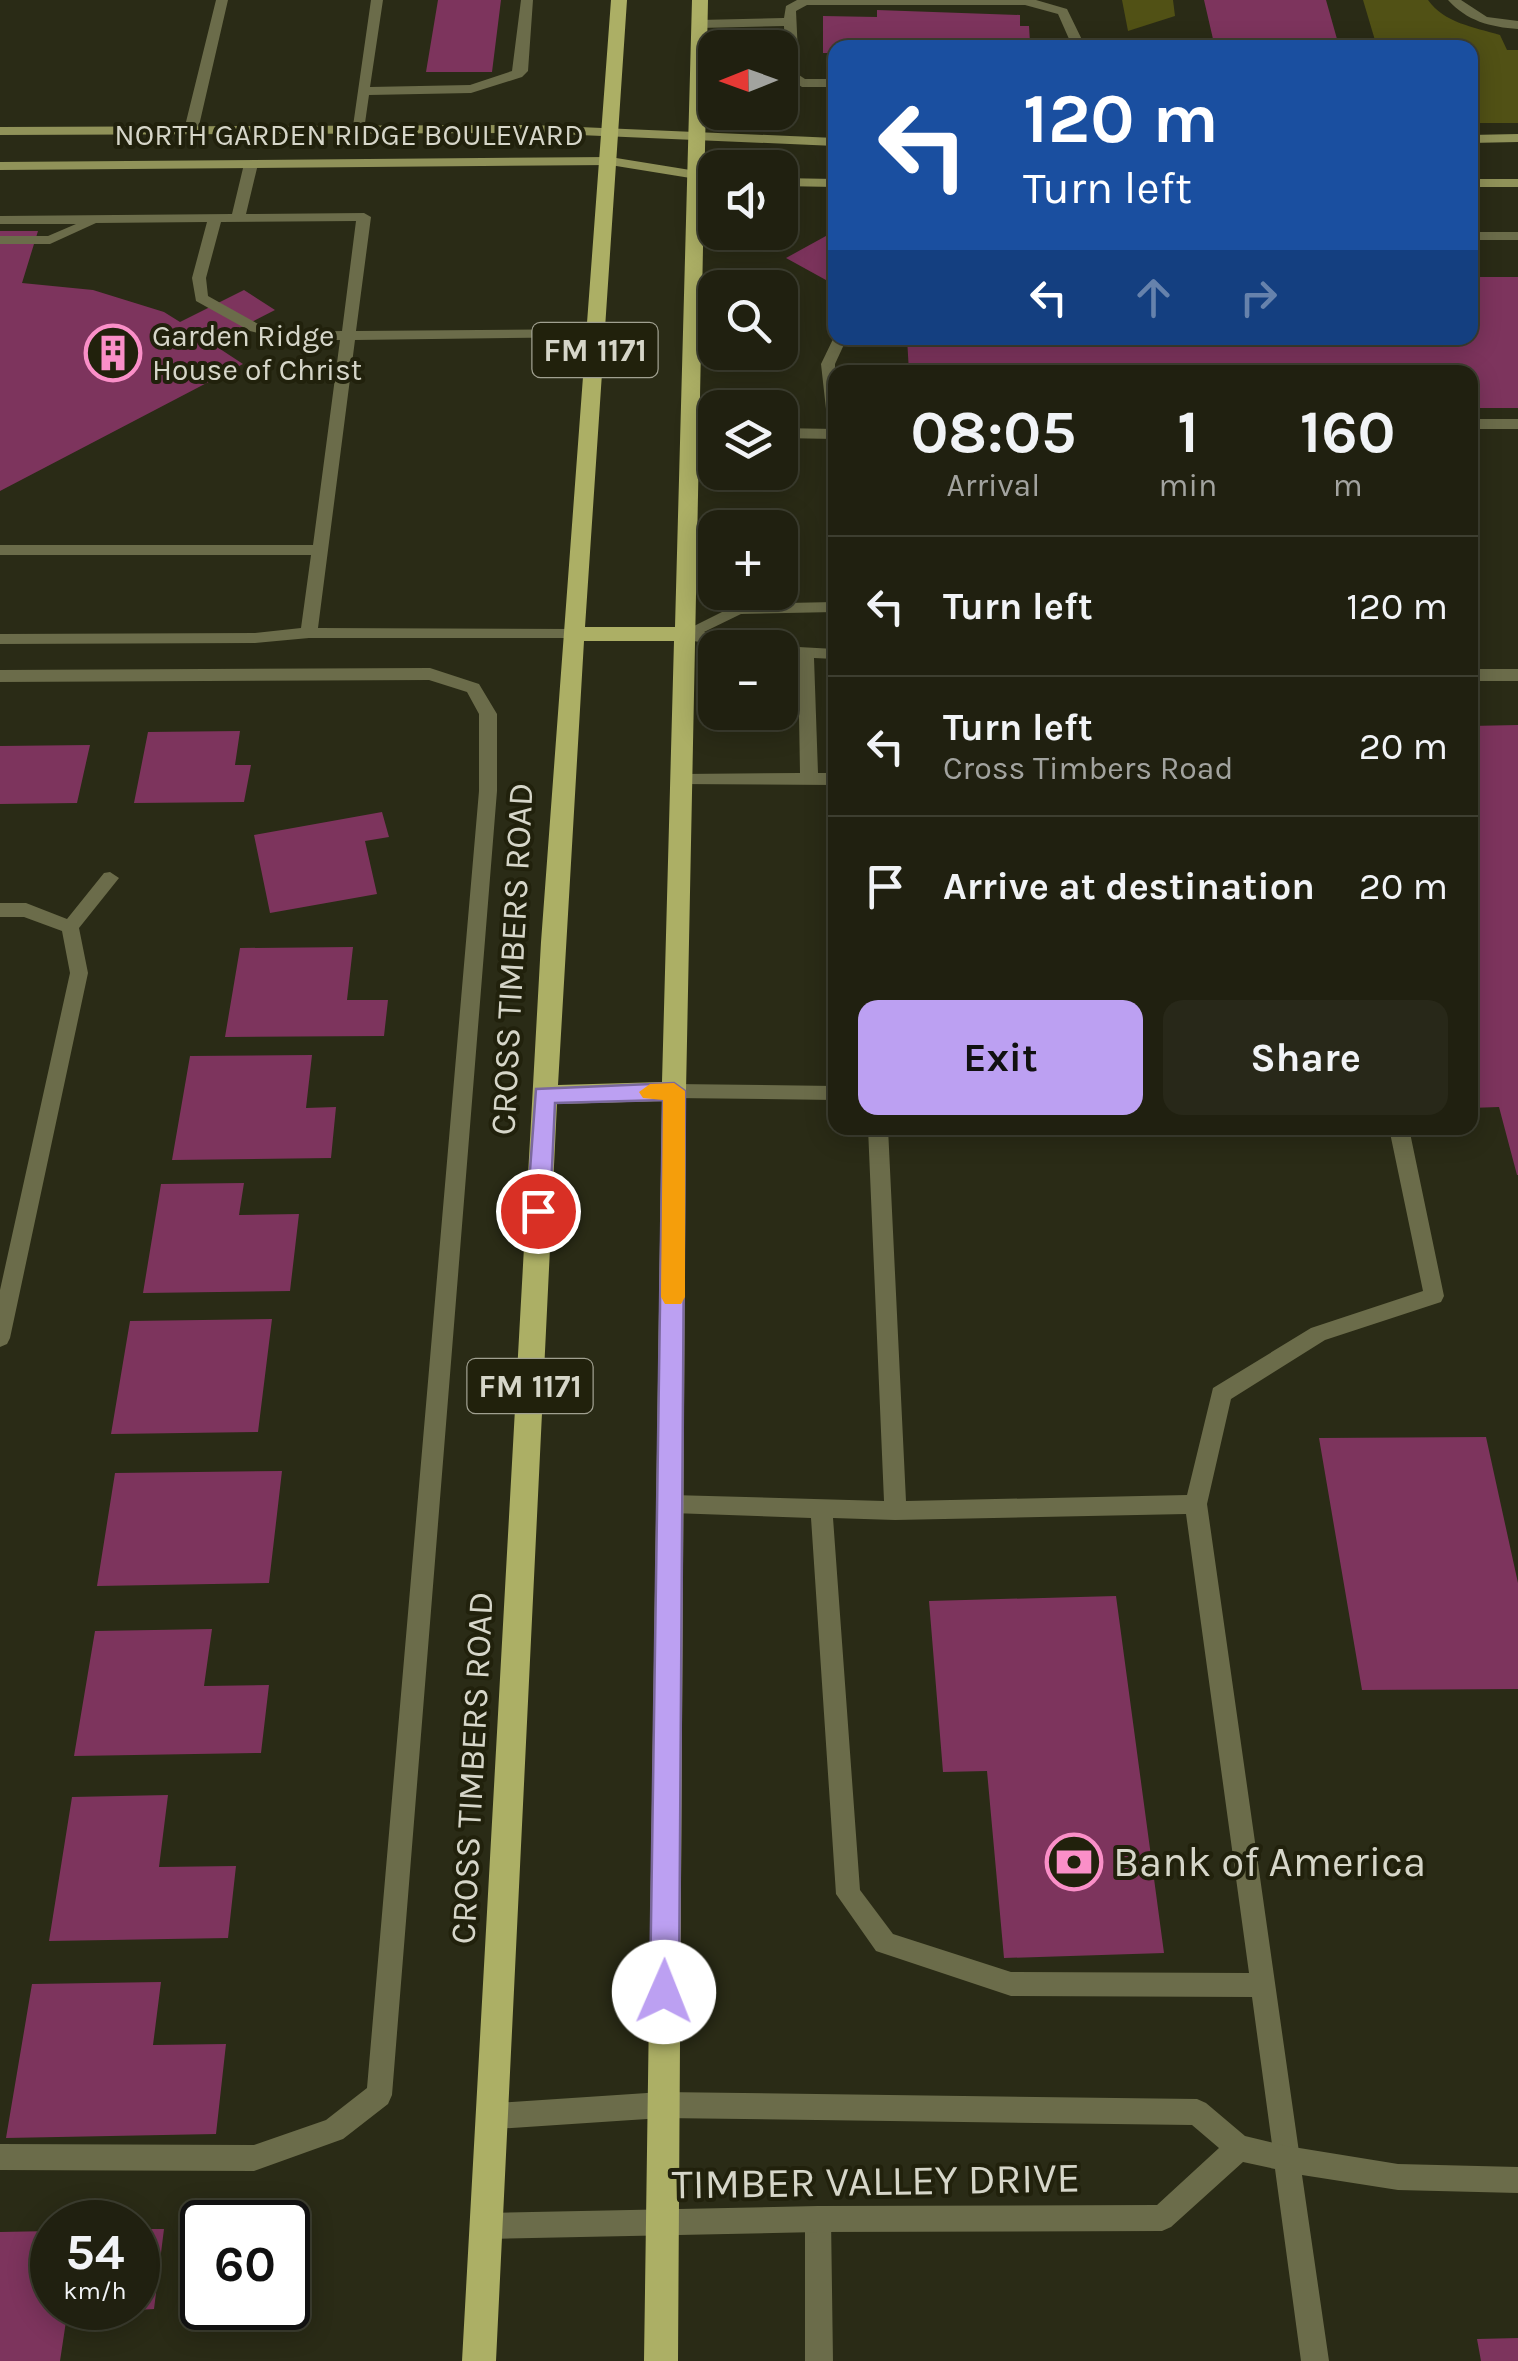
<!DOCTYPE html>
<meta charset="utf-8">
<style>
body{margin:0;font-family:Karla,sans-serif;background:#282819;color:#f1f3f6;height:100vh;display:flex;flex-direction:column;font-size:38px;white-space:nowrap}
*{box-sizing:border-box;margin:0}
p{font-size:32px;color:#a2a39f}
.icon{flex:none;width:55px;height:55px;fill:none;stroke:currentColor;stroke-width:2;stroke-linecap:round;stroke-linejoin:round}
.map{position:relative;flex:1;overflow:hidden}
.drawer{position:absolute;left:828px;top:365px;width:650px;height:770px;display:flex;flex-direction:column;background:#202010;border-radius:20px;box-shadow:0 5px 25px #0003,0 0 0 2px #3d3e30}
.drawer>*{flex:none}
.guide{position:absolute;left:828px;top:40px;width:650px;height:305px;border-radius:20px;box-shadow:0 5px 25px #0003,0 0 0 2px #3d3e30;background:#1a4fa0;color:#fff;overflow:hidden}
.needle{width:65px;rotate:269deg}
.fabs{position:absolute;left:698px;top:30px;display:grid;gap:20px}
.fabs a{display:grid;place-items:center;width:100px;height:100px;border-radius:20px;background:#202010;box-shadow:0 5px 25px #0003,0 0 0 2px #3d3e30;font-size:50px}
.speed{position:absolute;left:30px;top:2200px;display:flex;gap:20px;font-size:50px;font-weight:700;text-align:center}
.speed>*{display:grid;place-content:center;width:130px;height:130px;border-radius:50%;background:#202010;box-shadow:0 5px 25px #0003,0 0 0 2px #3d3e30;line-height:1}
.speed small{font-size:25px;font-weight:400}
.speed .limit{border:5px solid #111;border-radius:15px;background:#fff;color:#111}
.pin{position:absolute;display:grid;place-items:center;width:85px;height:85px;color:#fff;margin:-42px;border:5px solid #fff;border-radius:50%;box-shadow:0 2px 10px #0007}
.me{position:absolute;width:110px;margin:-55px;rotate:1deg;stroke-linejoin:round;filter:drop-shadow(0 0 8px #0008)}
.turn{display:flex;align-items:center;gap:35px;height:210px;padding:0 30px;font-size:45px}
.turn .icon{width:130px;height:130px;stroke-width:2.5}
.turn b{display:block;font-size:70px;line-height:85px}
.lanes{display:flex;align-items:center;height:95px;padding:0 30px;background:#0003;justify-content:center;gap:50px;direction:ltr}
.lanes .off{opacity:.35}
.eta{display:flex;justify-content:space-evenly;align-items:center;height:170px;text-align:center}
.eta b{font-size:60px;font-weight:700;line-height:70px}
.button{display:flex;gap:20px;margin-top:auto;padding:20px 30px}
.button a{flex:1;height:115px;border-radius:20px;background:#bca0f2;color:#111;font-size:40px;font-weight:700;line-height:115px;text-align:center}
.button a+a{background:#282819;color:#f1f3f6}
ul{padding:0;list-style:none}
li{display:flex;align-items:center;gap:30px;height:140px;padding:0 30px;border-top:2px solid #3d3e30}
li div{flex:1}
li b{display:block;font-size:38px}
li em{font-style:normal}
.map>svg:first-child{display:block}
</style>
<div class="map">
<svg width="1518" height="2361" viewBox="0 0 1518 2361">
<rect width="100%" height="100%" fill="#2a2b16"/>
<path fill="#515115" d="M 1122,0 L 1173,0 L 1175,16 L 1128,31 Z
M 1363,0 L 1428,0 C 1444,23 1474,27 1500,35 L 1507,50 L 1518,50 L 1518,123 L 1470,123 L 1470,48 L 1377,47 Z"/>
<path fill="#7d345d" d="M 438,0 L 501,0 L 492,72 L 426,72 Z
M 1204,0 L 1326,0 L 1337,39 L 1297,39 L 1299,48 L 1256,48 L 1253,39 L 1213,39 Z
M 877,10 L 1020,15 L 1020,26 L 1029,26 L 1030,43 L 1026,43 L 1026,48 L 835,48 L 835,53 L 823,53 L 823,16 L 877,17 Z
M 0,231 L 38,231 L 22,283 L 93,290 L 164,312 L 180,322 L 244,290 L 275,310 L 211,343 L 243,364 L 0,491 Z
M 835,231 L 835,285 L 786,258 Z
M 1470,277 L 1518,277 L 1518,408 L 1470,408 L 1470,372 L 909,372 L 907,338 L 1470,338 Z
M 1518,725 L 1518,1175 L 1517,1175 L 1499,1107 L 1470,1108 L 1470,726 Z
M 240,731 L 235,765 L 251,765 L 244,802 L 134,803 L 148,732 Z
M 90,745 L 77,803 L 0,804 L 0,746 Z
M 382,812 L 389,837 L 365,841 L 377,894 L 270,913 L 254,835 Z
M 353,947 L 347,1000 L 388,1000 L 384,1036 L 225,1037 L 240,948 Z
M 312,1055 L 306,1108 L 336,1107 L 331,1158 L 172,1160 L 190,1056 Z
M 244,1183 L 239,1215 L 299,1214 L 290,1291 L 143,1293 L 161,1184 Z
M 272,1319 L 258,1432 L 111,1434 L 130,1321 Z
M 1486,1437 L 1518,1583 L 1518,1689 L 1362,1690 L 1319,1438 Z
M 282,1471 L 269,1583 L 97,1586 L 115,1473 Z
M 1116,1596 L 1164,1953 L 1004,1958 L 987,1771 L 943,1772 L 929,1601 Z
M 212,1629 L 204,1686 L 269,1685 L 261,1753 L 74,1756 L 95,1631 Z
M 168,1795 L 159,1867 L 236,1866 L 228,1938 L 49,1941 L 72,1797 Z
M 161,1982 L 153,2045 L 226,2044 L 216,2134 L 6,2138 L 32,1984 Z
M 138,2229 L 164,2229 L 154,2309 L 138,2310 Z
M 52,2231 L 52,2308 L 68,2308 L 60,2361 L 0,2361 L 0,2232 Z
M 1518,2338 L 1518,2361 L 1481,2361 L 1477,2339 Z"/>
<g fill="none" stroke-linecap="round" stroke-linejoin="round">
<path fill="#6b6c4a" fill-rule="evenodd" d="M 216,0 L 228,0 L 198,130 L 191,134 L 184,130 Z
M 371,0 L 383,0 L 370,87 L 470,85 L 512,71 L 521,0 L 533,0 L 528,71 L 522,77 L 471,93 L 369,95 L 364,130 L 352,133 Z
M 797,0 L 1036,0 L 1067,9 L 1086,48 L 1073,48 L 1058,14 L 1025,5 L 807,5 L 796,11 L 799,75 L 805,79 L 835,79 L 835,87 L 802,87 L 786,77 L 784,26 L 699,28 L 693,24 L 699,20 L 784,18 L 786,6 Z
M 1448,0 L 1461,0 L 1487,17 L 1518,21 L 1518,29 C 1490,27 1467,21 1448,0 Z
M 251,160 L 258,164 L 246,214 L 364,213 L 371,217 L 356,331 L 597,329 L 604,333 L 597,337 L 355,340 L 318,628 L 574,629 L 580,630 L 580,638 L 309,638 L 255,643 L 0,644 L 0,634 L 255,633 L 301,628 L 311,555 L 0,555 L 0,545 L 313,545 L 340,340 L 285,340 L 250,331 L 196,301 L 192,278 L 207,222 L 96,223 L 50,244 L 0,244 L 0,236 L 48,236 L 76,224 L 0,224 L 0,216 L 232,214 L 244,164 ZM 356,221 L 342,331 L 285,332 L 260,325 L 208,296 L 206,278 L 221,222 Z
M 1470,232 L 1518,232 L 1518,240 L 1470,240 Z
M 835,335 L 835,338 L 847,338 L 835,364 L 835,423 L 827,418 L 821,364 Z
M 1470,419 L 1518,419 L 1518,429 L 1470,429 Z
M 691,428 L 715,428 L 715,438 L 686,436 L 683,433 Z
M 780,428 L 835,429 L 835,439 L 780,438 Z
M 835,602 L 835,612 L 741,614 L 704,632 L 757,643 L 765,648 L 727,648 L 680,638 L 678,634 L 738,604 Z
M 780,646 L 835,649 L 835,659 L 814,658 L 818,773 L 835,773 L 835,785 L 676,784 L 673,780 L 682,774 L 800,773 L 798,657 L 780,656 L 780,648 L 774,648 Z
M 430,668 L 479,684 L 497,714 L 497,791 L 392,2095 L 388,2104 L 343,2139 L 254,2171 L 0,2170 L 0,2144 L 254,2145 L 326,2120 L 367,2088 L 479,791 L 479,714 L 467,692 L 429,680 L 0,682 L 0,670 Z
M 1470,669 L 1518,669 L 1518,681 L 1470,681 Z
M 674,1084 L 835,1086 L 835,1100 L 674,1098 L 664,1091 Z
M 868,1128 L 888,1128 L 906,1501 L 1187,1495 L 1213,1388 L 1311,1328 L 1423,1291 L 1389,1128 L 1409,1128 L 1444,1296 L 1441,1302 L 1325,1340 L 1231,1399 L 1207,1504 L 1300,2159 L 1296,2168 L 1287,2172 L 1278,2168 L 1274,2159 L 1252,1997 L 1011,1996 L 876,1951 L 836,1894 L 811,1518 L 672,1513 L 664,1511 L 661,1504 L 664,1497 L 672,1495 L 884,1501 ZM 1186,1514 L 1249,1973 L 1011,1972 L 893,1934 L 860,1890 L 833,1518 L 895,1520 Z
M 818,2206 L 827,2210 L 831,2219 L 833,2361 L 805,2361 L 805,2219 L 809,2210 Z"/>
<path fill="#6b6c4a" fill-rule="evenodd" d="M 110,872 L 119,878 L 79,928 L 88,973 L 10,1338 L 7,1344 L 0,1347 L 0,1290 L 70,973 L 62,931 L 24,917 L 0,917 L 0,903 L 26,903 L 67,919 L 104,873 Z
M 662,2092 L 1197,2099 L 1206,2103 L 1245,2136 L 1287,2146 L 1398,2164 L 1518,2167 L 1518,2193 L 1398,2190 L 1302,2175 L 1329,2361 L 1301,2361 L 1275,2169 L 1243,2162 L 1171,2227 L 1162,2231 L 818,2232 L 487,2239 L 478,2235 L 474,2226 L 478,2217 L 487,2213 L 818,2206 L 1157,2205 L 1219,2148 L 1192,2125 L 662,2118 L 495,2129 L 486,2125 L 482,2116 L 486,2107 L 495,2103 Z"/>
<path fill="#909259" fill-rule="evenodd" d="M 533,125 L 835,138 L 835,146 L 533,133 L 0,135 L 0,127 Z
M 1518,134 L 1518,142 L 1470,143 L 1470,135 Z
M 610,157 L 715,174 L 715,182 L 610,165 L 0,170 L 0,162 Z
M 780,178 L 835,179 L 835,187 L 780,186 Z
M 1470,179 L 1518,179 L 1518,187 L 1470,187 Z"/>
<path fill="#acaf65" fill-rule="evenodd" d="M 611,0 L 627,0 L 585,627 L 675,627 L 692,0 L 708,0 L 686,1091 L 678,2361 L 644,2361 L 662,1101 L 557,1104 L 496,2361 L 462,2361 L 541,942 ZM 584,641 L 674,641 L 662,1082 L 558,1085 Z"/>
</g>
<path fill="#bca0f2" stroke="#7a689d" stroke-width="2.5" d="M 674,1083 L 685,1091 L 679,1992 L 674,2002 L 664,2006 L 654,2002 L 650,1992 L 663,1100 L 555,1103 L 550,1211 L 538,1220 L 527,1211 L 536,1089 Z"/>
<path fill="#f59e0b" d="M 674,1083 L 685,1091 L 685,1297 L 681,1304 L 665,1304 L 661,1297 L 663,1100 L 643,1098 L 639,1092 L 650,1084 Z"/>
<defs>
<g id="building-ring" transform="scale(2.875)"><circle r="9.5" fill="#21210c" stroke="#fa8fc8" stroke-width="1.5"/><path d="M-4-6H4V6H1V3H-1V6H-4ZM-2.5-4.3h1.7v1.8h-1.7ZM.8-4.3h1.7v1.8H.8ZM-2.5-1h1.7V.8h-1.7ZM.8-1h1.7V.8H.8Z" fill="#fa8fc8"/></g>
<g id="bank-ring" transform="scale(2.875)"><circle r="9.5" fill="#21210c" stroke="#fa8fc8" stroke-width="1.5"/><path d="M-6-4H6V4H-6ZM0-2.3a2.3 2.3 0 1 0 0 4.6a2.3 2.3 0 1 0 0-4.6Z" fill="#fa8fc8"/></g>
</defs>
<g fill-rule="evenodd">
<use href="#building-ring" x="113" y="353"/>
<use href="#bank-ring" x="1074" y="1862"/>
</g>
<g text-anchor="middle" dominant-baseline="central" stroke-width="8" stroke-linejoin="round" paint-order="stroke">
<g font-size="30" fill="#d6d6c9" stroke="#21210c">
<text x="349" y="135">NORTH GARDEN RIDGE BOULEVARD</text>
</g>
<g font-size="30" fill="#d6d6c9" stroke="#21210c" text-anchor="start">
<text x="152" y="336">Garden Ridge<tspan x="152" dy="34">House of Christ</tspan></text>
</g>
<g fill="#21210c" stroke="#a0a090" stroke-width="2.5">
<rect x="532.5" y="323" width="125" height="54" rx="8"/>
<rect x="467.5" y="1359" width="125" height="54" rx="8"/>
</g>
<g font-size="32" font-weight="bold" fill="#d6d6c9">
<text x="595" y="350">FM 1171</text>
<text x="530" y="1386">FM 1171</text>
</g>
<g font-size="35" fill="#d6d6c9" stroke="#21210c">
<text transform="translate(512 959) rotate(-87)">CROSS TIMBERS ROAD</text>
<text transform="translate(472 1768) rotate(-87)">CROSS TIMBERS ROAD</text>
</g>
<g font-size="42" fill="#d6d6c9" stroke="#21210c" text-anchor="start">
<text x="1113" y="1862">Bank of America</text>
</g>
<g font-size="42" fill="#d6d6c9" stroke="#21210c">
<text transform="translate(876 2181) rotate(-1)">TIMBER VALLEY DRIVE</text>
</g>
</g>
</svg>
<div class="fabs">
<a><svg class="needle" viewBox="-14 -14 28 28"><path d="M0-13l5 13h-10z" fill="#e53935"/><path d="M0 13l5-13h-10z" fill="#a2a39f"/></svg></a>
<a><svg class="icon" aria-label="sound" viewBox="0 0 24 24"><path d="M4 9h4l5-4v14l-5-4H4zM17 9q2 3 0 6"/></svg></a>
<a><svg class="icon" aria-label="search" viewBox="0 0 24 24"><circle cx="10" cy="10" r="6"/><path d="M15 15l6 6"/></svg></a>
<a><svg class="icon" aria-label="layers" viewBox="0 0 24 24"><path d="M12 4l9 5-9 5-9-5zM3 14l9 5 9-5"/></svg></a>
<a>+</a>
<a>−</a>
</div>
<div class="speed"><div>54<small>km/h</small></div><div class="limit">60</div></div>
<div class="pin" style="left:538px;top:1211px;background:#d93025"><svg class="icon" aria-label="arrive" viewBox="0 0 24 24"><path d="M6 21V4h12l-3 4 3 4H6"/></svg></div>
<svg class="me" style="left:664px;top:1992px" viewBox="-20 -20 40 40"><circle r="19" fill="#fff"/><path d="M0-13L10 11 0 6-10 11z" fill="#bca0f2"/></svg>
<div class="guide">
<div class="turn"><svg class="icon" aria-label="left" viewBox="0 0 24 24"><path d="M17 20v-9H6M10 6l-5 5 5 5"/></svg><div><b>120 m</b>Turn left</div></div>
<div class="lanes"><svg class="icon" aria-label="left" viewBox="0 0 24 24"><path d="M17 20v-9H6M10 6l-5 5 5 5"/></svg><svg class="icon off" aria-label="ahead" viewBox="0 0 24 24"><path d="M12 20V5M6 11l6-6 6 6"/></svg><svg class="icon off" aria-label="right" viewBox="0 0 24 24"><path d="M7 20v-9h11M14 6l5 5-5 5"/></svg></div>
</div>
<section class="drawer">
<div class="eta">
<div><b>08:05</b><p>Arrival</p></div>
<div><b>1</b><p>min</p></div>
<div><b>160</b><p>m</p></div>
</div>
<ul>
<li><svg class="icon" aria-label="left" viewBox="0 0 24 24"><path d="M17 20v-9H6M10 6l-5 5 5 5"/></svg><div><b>Turn left</b></div><em>120 m</em></li>
<li><svg class="icon" aria-label="left" viewBox="0 0 24 24"><path d="M17 20v-9H6M10 6l-5 5 5 5"/></svg><div><b>Turn left</b><p>Cross Timbers Road</p></div><em>20 m</em></li>
<li><svg class="icon" aria-label="arrive" viewBox="0 0 24 24"><path d="M6 21V4h12l-3 4 3 4H6"/></svg><div><b>Arrive at destination</b></div><em>20 m</em></li>
</ul>
<div class="button"><a>Exit</a><a>Share</a></div>
</section>
</div>
